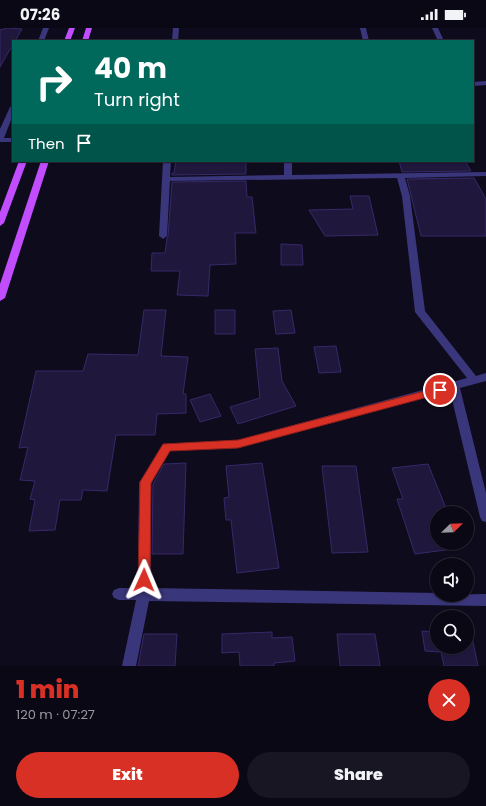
<!DOCTYPE html>
<meta charset="utf-8">
<style>
body{margin:0;font-family:Poppins,sans-serif;background:#181622;color:#f1f3f6;height:100vh;display:flex;flex-direction:column;font-size:15px;white-space:nowrap}
*{box-sizing:border-box;margin:0}
p{font-size:13px;color:#999aa0}
.icon{flex:none;width:22px;height:22px;fill:none;stroke:currentColor;stroke-width:2;stroke-linecap:round;stroke-linejoin:round}
.map{position:relative;height:638px;overflow:hidden}
.panel{display:flex;flex-direction:column;background:#0a0815;flex:1}
.panel>*{flex:none}
.banner{position:absolute;left:12px;top:12px;width:462px;height:122px;border-radius:0px;box-shadow:0 1px 3px #0004,0 0 0 1px #2a2934;background:#00695c;color:#fff;overflow:hidden}
.needle{width:26px;rotate:67deg}
.controls{position:absolute;left:430px;top:478px;display:grid;gap:8px}
.controls a{display:grid;place-items:center;width:44px;height:44px;border-radius:50%;background:#0a0815;box-shadow:0 1px 3px #0004,0 0 0 1px #2a2934;font-size:20px}
.pin{position:absolute;display:grid;place-items:center;width:34px;height:34px;color:#fff;margin:-17px;border:2px solid #fff;border-radius:50%;box-shadow:0 1px 4px #0007}
.me{position:absolute;width:44px;margin:-22px;rotate:1deg;stroke-linejoin:round;filter:drop-shadow(0 0 3px #0008)}
.turn{display:flex;align-items:center;gap:14px;height:84px;padding:0 16px;font-size:18px}
.turn .icon{width:52px;height:52px;stroke-width:2.5}
.turn b{display:block;font-size:28px;line-height:34px}
.then{display:flex;align-items:center;height:38px;padding:0 16px;background:#0003;gap:8px;font-size:15px}
.round{display:grid;place-items:center;flex:none;width:42px;height:42px;border-radius:21px;background:#181622}
.head{display:flex;align-items:center;justify-content:space-between;height:68px;padding:0 16px}
h1{font-size:24px;font-weight:800;line-height:30px;color:#d93025}
.primary-button{display:flex;gap:8px;margin-top:auto;padding:8px 16px}
.primary-button a{flex:1;height:46px;border-radius:24px;background:#d93025;color:#fff;font-size:16px;font-weight:800;line-height:46px;text-align:center}
.primary-button a+a{background:#181622;color:#f1f3f6}
.status{display:flex;justify-content:space-between;align-items:center;height:28px;padding:0 20px;background:#0a0815;direction:ltr}
.status svg{height:11px;fill:currentColor}
.map>svg:first-child{display:block}
</style>
<div class="status"><b>07:26</b><svg viewBox="0 0 49 12"><path d="M0 12V9h3v3zM5 12V6h3v6zM10 12V3h3v9zM15 12V0h3v12zM26 1h20v11H26zM47 4h2v5h-2z"/></svg></div>
<div class="map">
<svg width="486" height="638" viewBox="0 0 486 638">
<rect width="100%" height="100%" fill="#0e0b1c"/>
<path fill="#20173d" stroke="#372969" d="M 7,0 L 22,1 L 15,13 L 13,13 L 13,16 L 0,39 L 0,2 Z
M 176,133 L 246,133 L 246,146 L 172,147 L 172,145 L 174,145 Z
M 399,133 L 465,133 L 471,143 L 402,144 Z
M 474,150 L 486,171 L 486,208 L 421,208 L 407,151 Z
M 246,153 L 247,169 L 252,169 L 256,205 L 235,205 L 236,236 L 210,237 L 208,268 L 177,267 L 180,243 L 151,243 L 152,225 L 165,225 L 167,210 L 168,208 L 172,154 Z
M 350,168 L 369,168 L 378,207 L 325,208 L 309,182 L 353,181 Z
M 281,216 L 302,217 L 303,237 L 281,237 Z
M 144,282 L 166,282 L 161,328 L 188,329 L 183,366 L 186,366 L 186,385 L 157,386 L 155,407 L 116,407 L 107,463 L 83,462 L 81,472 L 60,472 L 55,502 L 29,503 L 35,472 L 30,471 L 35,453 L 20,452 L 28,419 L 19,420 L 36,343 L 83,343 L 88,326 L 138,327 Z
M 215,282 L 235,282 L 235,306 L 215,306 Z
M 291,282 L 295,305 L 276,306 L 273,283 Z
M 336,318 L 341,344 L 319,345 L 314,319 Z
M 278,320 L 282,353 L 296,378 L 238,396 L 230,379 L 260,370 L 255,321 Z
M 210,366 L 221,388 L 200,394 L 190,372 Z
M 186,435 L 183,526 L 152,526 L 153,456 L 164,436 Z
M 262,435 L 279,540 L 237,545 L 231,492 L 226,492 L 224,470 L 229,469 L 226,438 Z
M 428,436 L 448,485 L 437,485 L 437,515 L 459,515 L 461,520 L 415,526 L 397,471 L 403,471 L 392,440 Z
M 322,438 L 356,438 L 368,524 L 332,525 Z
M 422,603 L 437,604 L 437,619 L 467,619 L 467,604 L 471,604 L 478,638 L 444,638 L 441,624 L 425,623 Z
M 272,604 L 272,610 L 292,609 L 295,633 L 274,635 L 274,638 L 240,638 L 239,624 L 222,625 L 222,606 Z
M 144,606 L 177,606 L 175,638 L 138,638 Z
M 337,606 L 375,606 L 380,638 L 340,638 Z"/>
<g fill="none" stroke-linecap="round" stroke-linejoin="round">
<path fill="#3a367b" fill-rule="evenodd" d="M 43,0 L 49,0 L 44,13 L 38,13 Z
M 173,0 L 179,0 L 178,13 L 172,13 Z
M 360,0 L 366,0 L 369,13 L 363,13 Z
M 432,0 L 438,0 L 444,13 L 438,13 Z
M 486,53 L 486,57 L 473,58 L 473,54 Z
M 13,77 L 13,87 L 4,110 L 13,110 L 13,114 L 0,114 L 0,101 L 10,79 Z
M 163,133 L 171,133 L 170,149 L 284,147 L 284,133 L 292,133 L 292,147 L 486,144 L 486,148 L 405,150 L 410,168 L 425,283 L 476,348 L 486,345 L 486,353 L 460,360 L 486,465 L 486,494 L 482,493 L 480,489 L 450,363 L 238,420 L 170,423 L 151,456 L 151,560 L 437,565 L 437,567 L 486,566 L 486,578 L 149,573 L 136,638 L 122,638 L 136,572 L 119,572 L 114,570 L 112,566 L 114,562 L 119,560 L 138,560 L 139,455 L 163,416 L 238,412 L 467,350 L 415,284 L 402,168 L 397,150 L 170,153 L 167,208 L 163,211 L 159,208 Z"/>
<path fill="#c14dff" fill-rule="evenodd" d="M 69,0 L 75,0 L 70,13 L 64,13 Z
M 86,0 L 92,0 L 88,13 L 82,13 Z
M 19,133 L 27,133 L 4,195 L 0,198 L 0,184 Z
M 41,133 L 49,133 L 5,270 L 0,273 L 0,256 Z"/>
</g>
<path fill="#d93025" stroke="#8d1f18" d="M 440,359 L 443,360 L 445,362 L 443,365 L 238,420 L 170,423 L 151,455 L 150,552 L 148,556 L 144,558 L 140,556 L 138,552 L 140,454 L 163,416 L 238,412 Z"/>
</svg>
<div class="controls">
<a><svg class="needle" viewBox="-14 -14 28 28"><path d="M0-13l5 13h-10z" fill="#e53935"/><path d="M0 13l5-13h-10z" fill="#999aa0"/></svg></a>
<a><svg class="icon" aria-label="sound" viewBox="0 0 24 24"><path d="M4 9h4l5-4v14l-5-4H4zM17 9q2 3 0 6"/></svg></a>
<a><svg class="icon" aria-label="search" viewBox="0 0 24 24"><circle cx="10" cy="10" r="6"/><path d="M15 15l6 6"/></svg></a>
</div>
<div class="pin" style="left:440px;top:362px;background:#d93025"><svg class="icon" aria-label="arrive" viewBox="0 0 24 24"><path d="M6 21V4h12l-3 4 3 4H6"/></svg></div>
<svg class="me" style="left:144px;top:552px" viewBox="-20 -20 40 40"><path d="M0-17L14 15 0 8-14 15z" fill="#d93025" stroke="#fff" stroke-width="4"/></svg>
<div class="banner">
<div class="turn"><svg class="icon" aria-label="right" viewBox="0 0 24 24"><path d="M7 20v-9h11M14 6l5 5-5 5"/></svg><div><b>40 m</b>Turn right</div></div>
<div class="then">Then<svg class="icon" aria-label="arrive" viewBox="0 0 24 24"><path d="M6 21V4h12l-3 4 3 4H6"/></svg></div>
</div>
</div>
<section class="panel">
<div class="head"><div><h1>1 min</h1><p>120 m · 07:27</p></div><a class="round" style="background:#d93025;color:#fff"><svg class="icon" aria-label="close" viewBox="0 0 24 24"><path d="M6 6l12 12M18 6L6 18"/></svg></a></div>
<div class="primary-button"><a>Exit</a><a>Share</a></div>
</section>
